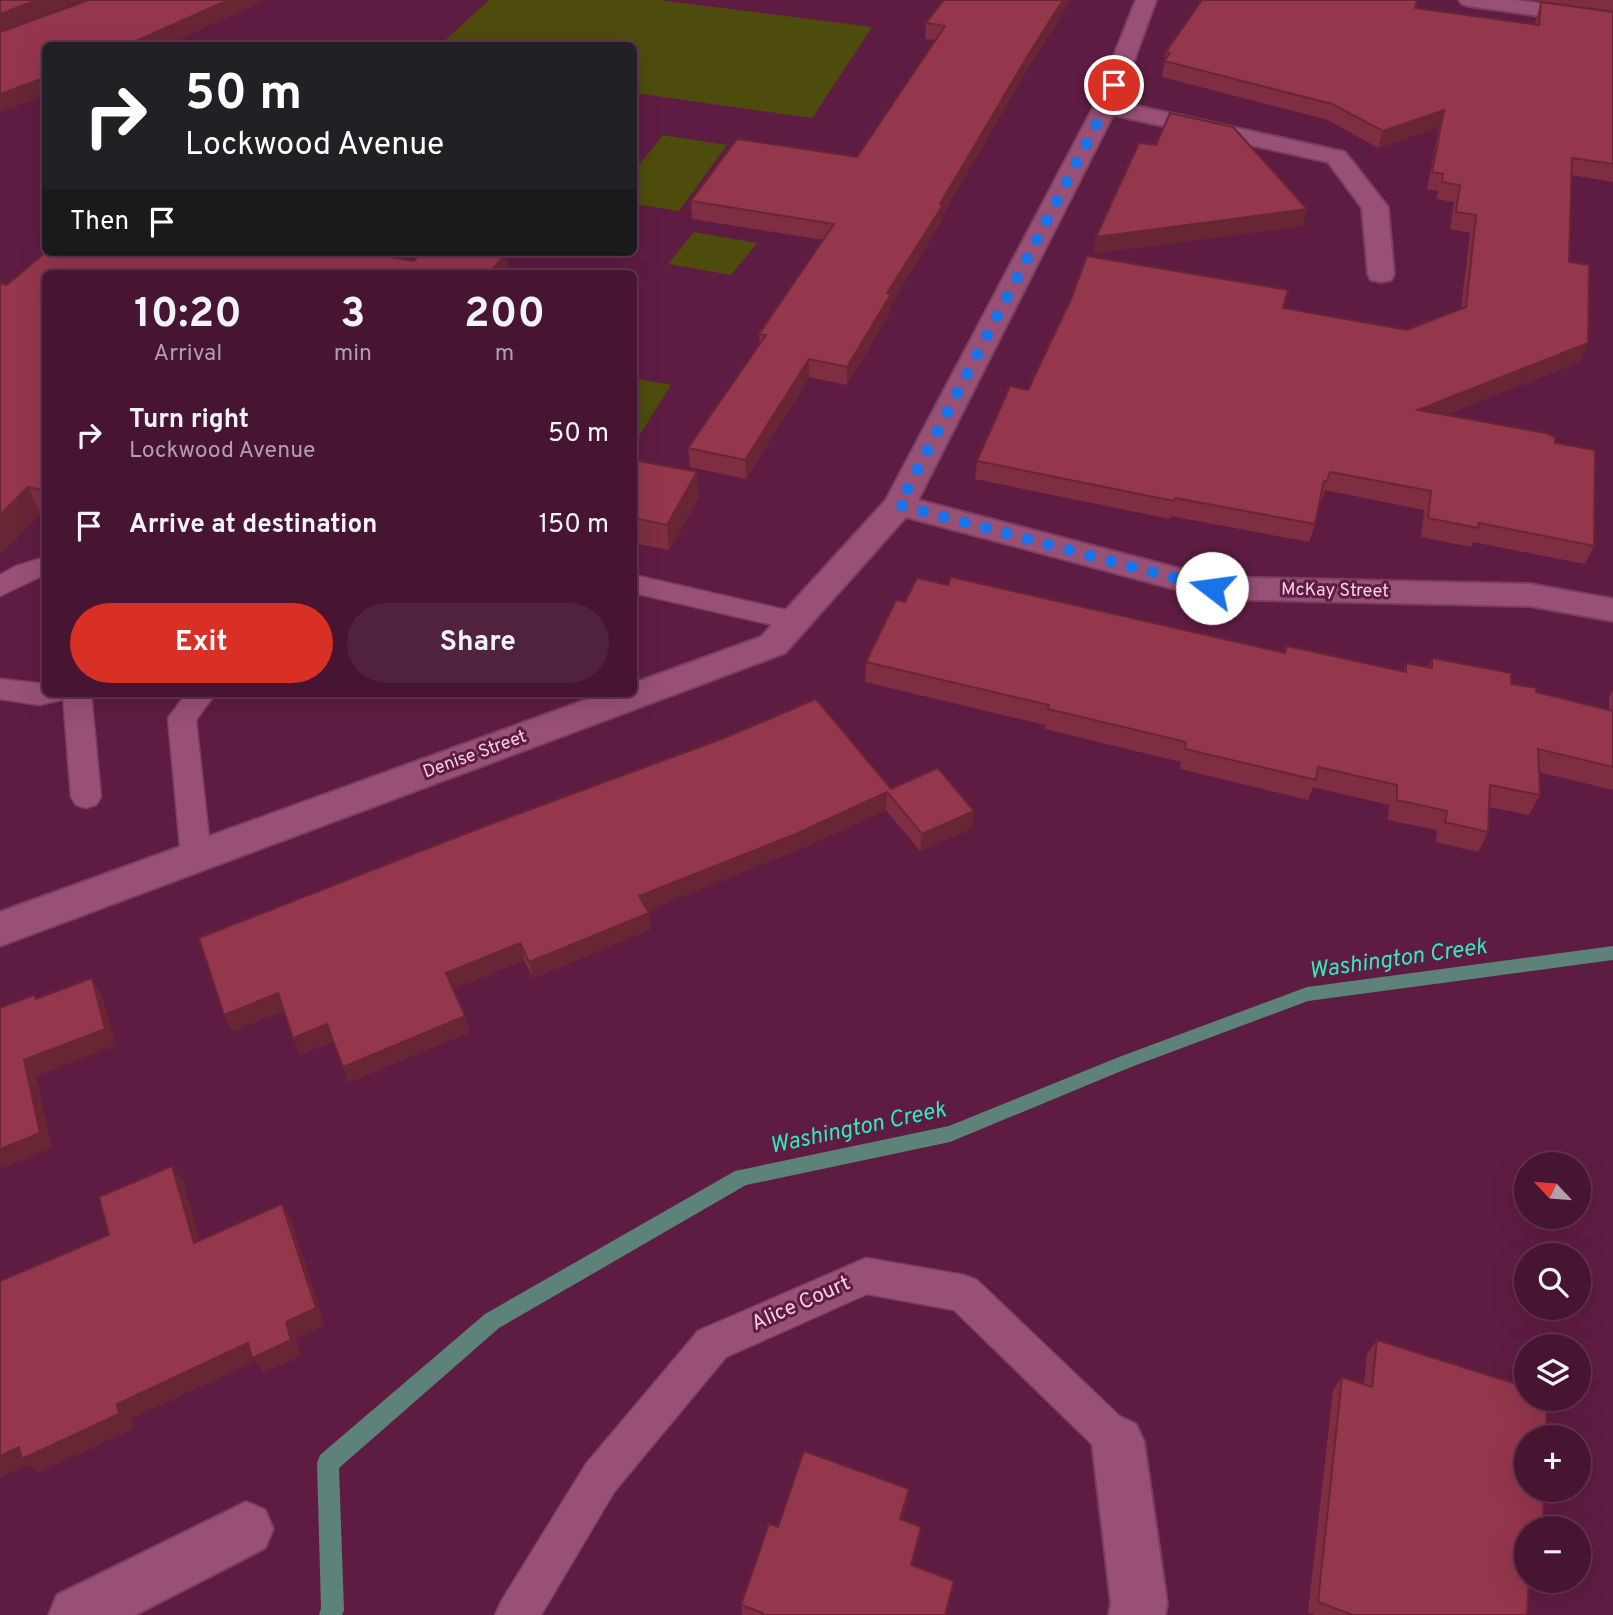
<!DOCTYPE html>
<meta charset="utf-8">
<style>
body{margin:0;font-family:Overpass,sans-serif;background:#51223e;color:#f1f3f6;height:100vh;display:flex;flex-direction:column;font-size:26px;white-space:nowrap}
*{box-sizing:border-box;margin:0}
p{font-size:23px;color:#b09fac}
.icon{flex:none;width:38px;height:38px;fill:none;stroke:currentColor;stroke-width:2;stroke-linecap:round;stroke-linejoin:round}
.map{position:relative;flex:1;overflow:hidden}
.sheet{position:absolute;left:42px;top:270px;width:595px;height:427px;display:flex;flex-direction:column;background:#471532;border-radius:10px;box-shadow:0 7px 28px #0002,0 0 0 2px #5f344d}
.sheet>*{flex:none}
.hud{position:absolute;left:42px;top:42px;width:595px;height:214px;border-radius:10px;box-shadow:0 7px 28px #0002,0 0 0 2px #5f344d;background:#202124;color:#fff;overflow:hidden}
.needle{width:46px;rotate:296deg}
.fabs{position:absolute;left:1514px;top:1152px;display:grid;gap:14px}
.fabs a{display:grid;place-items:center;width:77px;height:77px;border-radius:50%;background:#471532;box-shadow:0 7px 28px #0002,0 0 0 2px #5f344d;font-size:35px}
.pin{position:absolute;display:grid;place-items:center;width:60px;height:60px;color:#fff;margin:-30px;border:4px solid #fff;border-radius:50%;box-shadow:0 2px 7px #0007}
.me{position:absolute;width:77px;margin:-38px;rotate:285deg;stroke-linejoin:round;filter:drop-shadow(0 0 5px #0008)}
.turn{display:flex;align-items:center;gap:24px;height:147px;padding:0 28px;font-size:32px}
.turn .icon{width:91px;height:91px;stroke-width:2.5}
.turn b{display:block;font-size:49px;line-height:60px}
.then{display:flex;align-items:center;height:66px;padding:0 28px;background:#0003;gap:14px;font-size:26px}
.eta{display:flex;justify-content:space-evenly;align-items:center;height:119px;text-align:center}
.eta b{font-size:42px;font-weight:700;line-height:49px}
.primary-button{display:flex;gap:14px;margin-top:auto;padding:14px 28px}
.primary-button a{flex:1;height:80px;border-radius:42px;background:#d93025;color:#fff;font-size:28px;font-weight:700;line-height:80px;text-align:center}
.primary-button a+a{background:#51223e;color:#f1f3f6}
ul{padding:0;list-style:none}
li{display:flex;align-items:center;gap:21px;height:91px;padding:0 28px}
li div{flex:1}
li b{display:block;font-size:26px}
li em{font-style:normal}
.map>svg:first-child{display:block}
</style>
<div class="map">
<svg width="1613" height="1615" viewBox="0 0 1613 1615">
<rect width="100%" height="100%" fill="#5f1c42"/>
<path fill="#4d4c0c" d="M 489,0 L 658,0 L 872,27 L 812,118 L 634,93 L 634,46 L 440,45 Z
M 663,135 L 727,145 L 679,211 L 634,204 L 634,172 Z
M 694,232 L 757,243 L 731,275 L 668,264 Z
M 634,378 L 671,385 L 634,444 Z"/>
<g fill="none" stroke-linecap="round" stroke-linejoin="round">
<path fill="#5c8279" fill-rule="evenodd" d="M 1613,946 L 1613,960 L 1308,1001 L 1131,1067 L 950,1142 L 746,1185 L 499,1328 L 339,1468 L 344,1610 L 342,1615 L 319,1615 L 321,1608 L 317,1463 L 320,1455 L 485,1314 L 735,1171 L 949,1126 L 1119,1057 L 1307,987 Z"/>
<g stroke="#793e61" stroke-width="3">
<path id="service" d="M 46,557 L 46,574 L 0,596 L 0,575 L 16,566 Z
M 634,575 L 795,612 L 804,615 L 808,621 L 804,627 L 795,630 L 634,593 Z
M 0,679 L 46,684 L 46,693 L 91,693 L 101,797 L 96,805 L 86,808 L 76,805 L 71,797 L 63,696 L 61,700 L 39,705 L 0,699 Z
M 187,693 L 216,693 L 196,720 L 211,857 L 207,865 L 196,869 L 185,865 L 181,857 L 168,718 Z
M 866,1258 L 964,1275 L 977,1280 L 1132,1428 L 1138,1442 L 1132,1456 L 1118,1462 L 1104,1456 L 954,1310 L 867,1294 L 726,1357 L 614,1492 L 541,1615 L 495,1615 L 502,1600 L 586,1464 L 698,1331 Z"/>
</g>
<g stroke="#793e61" stroke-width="4">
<path id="minor" d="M 1136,0 L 1156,0 L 1119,102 L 1345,152 L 1388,207 L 1394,274 L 1391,280 L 1381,282 L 1371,280 L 1368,274 L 1362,208 L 1328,162 L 1113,115 L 918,500 L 1212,577 L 1530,584 L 1613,599 L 1613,621 L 1530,606 L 1212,599 L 906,517 L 785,653 L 0,946 L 0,912 L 605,693 L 634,693 L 634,683 L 761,637 L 886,500 L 1094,106 Z
M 1459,0 L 1515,0 L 1613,14 L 1613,26 L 1469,6 L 1462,4 Z
M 1118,1416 L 1136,1424 L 1144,1442 L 1167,1603 L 1165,1615 L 1109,1615 L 1111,1603 L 1092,1442 L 1100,1424 Z
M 246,1502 L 265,1510 L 273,1529 L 265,1548 L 135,1615 L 49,1615 L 57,1595 Z"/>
</g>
<use href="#service" fill="#985075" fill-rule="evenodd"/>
<use href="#minor" fill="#985075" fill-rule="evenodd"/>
</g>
<path fill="#7f2e41" d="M 944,0 L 1071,0 L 1028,68 L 942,216 L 941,222 L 891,304 L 890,312 L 847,385 L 809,377 L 746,479 L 690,467 L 688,448 L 760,344 L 759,334 L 824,240 L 692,219 L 691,201 L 857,157 L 935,40 L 925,39 L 926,23 Z
M 1538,0 L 1613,0 L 1613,11 L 1538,1 Z
M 1541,2 L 1613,12 L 1613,182 L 1572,175 L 1569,262 L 1581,361 L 1445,415 L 1555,443 L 1594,546 L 1585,564 L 1473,542 L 1471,547 L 1421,537 L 1424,510 L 1325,490 L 1322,500 L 1320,499 L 1315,524 L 1309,542 L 1171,516 L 1170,519 L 975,479 L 977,461 L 1028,390 L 1283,308 L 1407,330 L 1461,309 L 1470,233 L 1450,229 L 1454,202 L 1436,199 L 1438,191 L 1427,189 L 1439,127 L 1378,148 L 1328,120 L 1162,77 L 1166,52 L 1415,8 L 1535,24 L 1536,18 Z
M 46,252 L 361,252 L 414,261 L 422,252 L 494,252 L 506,254 L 509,273 L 46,273 L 46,514 L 40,513 L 0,553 L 0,283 L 7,285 Z
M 634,460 L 699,497 L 669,550 L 634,543 Z
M 905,602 L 1285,652 L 1287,646 L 1403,672 L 1406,663 L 1428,668 L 1432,658 L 1536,692 L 1609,710 L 1609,697 L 1613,690 L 1613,790 L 1539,772 L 1540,795 L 1529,815 L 1489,807 L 1488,832 L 1478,852 L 1436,842 L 1437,830 L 1388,820 L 1389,805 L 1313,787 L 1308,800 L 1180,769 L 1181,762 L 1045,729 L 1045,725 L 865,682 L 866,662 Z
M 891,789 L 972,828 L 920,851 L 886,810 L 798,850 L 648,910 L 651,929 L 533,978 L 524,960 L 453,989 L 470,1032 L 349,1082 L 333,1041 L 301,1054 L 293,1038 L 284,1010 L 233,1031 L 224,1015 Z
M 1377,1340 L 1526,1528 L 1527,1615 L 1315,1615 L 1308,1612 L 1333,1390 L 1342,1377 L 1364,1384 L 1367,1354 Z
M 909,1489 L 907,1501 L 901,1520 L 919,1538 L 912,1565 L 945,1615 L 742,1615 L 741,1605 L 778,1527 Z"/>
<path fill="#682635" d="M 37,0 L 83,0 L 0,31 L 0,14 Z
M 228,0 L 266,0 L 165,46 L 125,46 Z
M 1063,0 L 1071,0 L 1028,68 L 942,216 L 941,222 L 891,304 L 890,312 L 847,385 L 847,367 L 887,293 L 1030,52 Z
M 46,77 L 46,95 L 0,112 L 0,94 Z
M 1444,110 L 1439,127 L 1378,148 L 1383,131 Z
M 1307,209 L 1303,226 L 1093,254 L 1096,237 Z
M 506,254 L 509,273 L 489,273 Z
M 1588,343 L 1581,361 L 1411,428 L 1418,410 Z
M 809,359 L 809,377 L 746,479 L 745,460 Z
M 697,472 L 699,497 L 669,550 L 667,525 Z
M 28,487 L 40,513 L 0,553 L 0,515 Z
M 887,792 L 886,810 L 798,850 L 642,913 L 639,896 Z
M 974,811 L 972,828 L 920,851 L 922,834 Z
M 649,913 L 651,929 L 533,978 L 529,962 Z
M 520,943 L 524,960 L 451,990 L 446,973 Z
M 92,978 L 102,995 L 116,1045 L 36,1076 L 52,1148 L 0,1169 L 0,1149 L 24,1060 Z
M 278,993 L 285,1010 L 233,1031 L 224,1015 Z
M 465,1016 L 470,1032 L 349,1082 L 343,1067 Z
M 327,1024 L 334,1040 L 301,1054 L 293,1038 Z
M 172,1166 L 184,1184 L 205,1260 L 194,1243 Z
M 282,1204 L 292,1222 L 325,1325 L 296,1338 L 301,1356 L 263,1373 L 255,1361 L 131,1419 L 133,1429 L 38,1473 L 28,1465 L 0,1478 L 0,1456 L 117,1404 L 286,1322 Z
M 909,1489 L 907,1501 L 898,1531 L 900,1519 Z"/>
<path fill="#94364c" stroke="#682635" stroke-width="2" d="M 0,0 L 37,0 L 0,14 Z
M 89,0 L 228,0 L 125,46 L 46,46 L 46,77 L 0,94 L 0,32 Z
M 944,0 L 1063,0 L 1030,52 L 940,204 L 943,205 L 887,293 L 891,294 L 847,367 L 809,359 L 745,460 L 688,448 L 766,335 L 759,334 L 834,224 L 691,201 L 737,139 L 857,157 L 945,26 L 926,23 Z
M 1202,0 L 1417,0 L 1415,8 L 1539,25 L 1541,2 L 1613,12 L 1613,164 L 1572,158 L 1569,262 L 1589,265 L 1588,343 L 1418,410 L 1545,433 L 1555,437 L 1555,443 L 1595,450 L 1594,546 L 1479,523 L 1478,528 L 1428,518 L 1431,491 L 1330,472 L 1327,481 L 1324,481 L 1315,524 L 1175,498 L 1174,501 L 977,461 L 1010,386 L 1028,390 L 1071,299 L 1087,256 L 1288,290 L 1283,308 L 1407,330 L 1466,307 L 1476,215 L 1456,212 L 1460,185 L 1442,182 L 1443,174 L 1432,172 L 1444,110 L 1383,131 L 1332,104 L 1164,61 L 1170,53 L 1166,52 Z
M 1170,113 L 1233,127 L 1307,209 L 1096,237 L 1139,143 L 1156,145 Z
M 46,252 L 361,252 L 414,261 L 422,252 L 494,252 L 506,254 L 489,273 L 46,273 L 46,491 L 28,487 L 0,515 L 0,283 L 7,285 Z
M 634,460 L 697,472 L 667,525 L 634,518 Z
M 951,577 L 1285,653 L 1287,646 L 1406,672 L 1406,663 L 1432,668 L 1432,658 L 1511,673 L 1511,684 L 1536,688 L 1536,692 L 1613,711 L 1613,767 L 1538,749 L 1540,795 L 1490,785 L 1488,832 L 1445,822 L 1447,811 L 1397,800 L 1397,785 L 1318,767 L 1316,780 L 1185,749 L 1186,742 L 1048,709 L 1049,705 L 866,662 L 896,600 L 905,602 L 917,578 L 948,585 Z
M 816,699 L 891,789 L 938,768 L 974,811 L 922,834 L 887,792 L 798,833 L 639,896 L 649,913 L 529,962 L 520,943 L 446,973 L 465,1016 L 343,1067 L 327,1024 L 293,1038 L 278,993 L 224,1015 L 199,938 L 480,828 L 727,737 Z
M 92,978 L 105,1029 L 24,1060 L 40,1133 L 0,1149 L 0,1008 L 34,995 L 36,999 Z
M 172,1166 L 194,1243 L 282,1204 L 316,1308 L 286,1322 L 291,1340 L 252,1358 L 248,1343 L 117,1404 L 119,1414 L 22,1459 L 19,1447 L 0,1456 L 0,1281 L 109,1235 L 99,1197 Z
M 1377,1340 L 1526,1387 L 1526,1398 L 1547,1398 L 1546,1437 L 1526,1437 L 1526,1489 L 1544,1489 L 1543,1528 L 1526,1528 L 1526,1580 L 1529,1580 L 1527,1615 L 1353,1615 L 1318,1602 L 1342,1377 L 1372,1387 Z
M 804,1451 L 909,1489 L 900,1519 L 921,1527 L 911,1565 L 954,1581 L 945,1615 L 762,1615 L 763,1613 L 741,1605 L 769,1524 L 778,1527 Z"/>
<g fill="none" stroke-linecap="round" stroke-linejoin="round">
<path stroke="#1a73e8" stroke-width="12" stroke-dasharray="0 21.6" d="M 1114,85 L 1106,106 L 899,505 L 1212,588"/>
</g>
<g text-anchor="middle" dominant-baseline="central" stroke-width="6" stroke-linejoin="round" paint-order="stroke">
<g font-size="18" fill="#fad0e3" stroke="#5f1c42">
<text transform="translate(1335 591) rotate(1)">McKay Street</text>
<text transform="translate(475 755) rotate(-20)">Denise Street</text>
</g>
<g font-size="21" fill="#fad0e3" stroke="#5f1c42">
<text transform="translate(801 1304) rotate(-24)">Alice Court</text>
</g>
<g font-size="23" font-style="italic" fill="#31eab8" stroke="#5f1c42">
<text transform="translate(1398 960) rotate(-8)">Washington Creek</text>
<text transform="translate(858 1129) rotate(-12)">Washington Creek</text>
</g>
</g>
</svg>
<div class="fabs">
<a><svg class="needle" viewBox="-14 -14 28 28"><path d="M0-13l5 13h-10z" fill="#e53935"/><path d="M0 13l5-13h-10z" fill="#b09fac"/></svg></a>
<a><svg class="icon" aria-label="search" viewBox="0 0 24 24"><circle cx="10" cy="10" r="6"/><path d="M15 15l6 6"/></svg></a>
<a><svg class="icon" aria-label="layers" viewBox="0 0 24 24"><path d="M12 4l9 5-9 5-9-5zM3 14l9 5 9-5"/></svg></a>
<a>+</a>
<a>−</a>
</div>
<div class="pin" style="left:1114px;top:85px;background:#d93025"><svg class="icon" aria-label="arrive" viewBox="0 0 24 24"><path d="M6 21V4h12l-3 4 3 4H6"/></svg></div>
<svg class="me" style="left:1212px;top:588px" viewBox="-20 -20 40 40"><circle r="19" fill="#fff"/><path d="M0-13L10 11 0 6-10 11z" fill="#1a73e8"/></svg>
<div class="hud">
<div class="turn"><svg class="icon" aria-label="right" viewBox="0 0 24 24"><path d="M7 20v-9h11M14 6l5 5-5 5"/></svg><div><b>50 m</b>Lockwood Avenue</div></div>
<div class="then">Then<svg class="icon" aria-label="arrive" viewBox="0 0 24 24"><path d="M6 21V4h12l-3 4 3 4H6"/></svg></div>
</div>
<section class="sheet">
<div class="eta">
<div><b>10:20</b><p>Arrival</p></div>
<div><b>3</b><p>min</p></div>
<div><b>200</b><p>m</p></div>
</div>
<ul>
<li><svg class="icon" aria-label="right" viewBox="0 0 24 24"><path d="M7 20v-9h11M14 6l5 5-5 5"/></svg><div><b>Turn right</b><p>Lockwood Avenue</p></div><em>50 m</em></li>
<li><svg class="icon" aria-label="arrive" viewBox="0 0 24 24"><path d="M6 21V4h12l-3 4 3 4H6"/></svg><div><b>Arrive at destination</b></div><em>150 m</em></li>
</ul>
<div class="primary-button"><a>Exit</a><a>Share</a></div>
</section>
</div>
